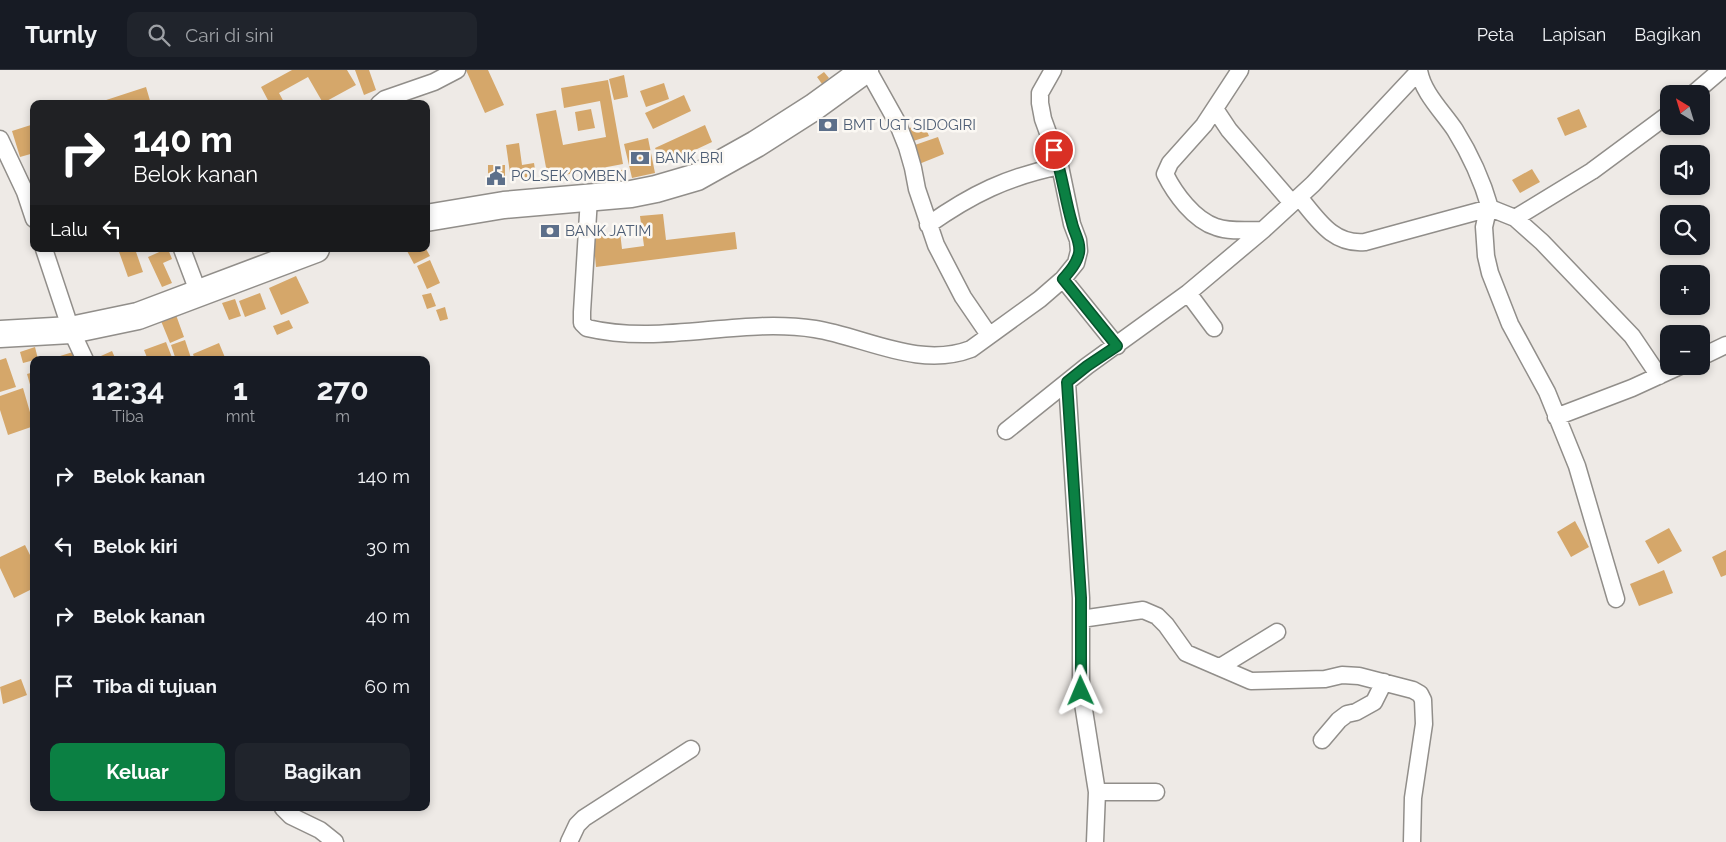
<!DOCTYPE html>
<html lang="id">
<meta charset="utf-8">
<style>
body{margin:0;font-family:Raleway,sans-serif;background:#20242c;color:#f1f3f6;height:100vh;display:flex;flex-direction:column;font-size:19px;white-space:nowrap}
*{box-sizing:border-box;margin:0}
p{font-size:16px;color:#9ea1a6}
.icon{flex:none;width:28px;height:28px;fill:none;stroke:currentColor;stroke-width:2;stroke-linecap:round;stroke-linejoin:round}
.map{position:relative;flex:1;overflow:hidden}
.panel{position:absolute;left:30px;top:286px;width:400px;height:455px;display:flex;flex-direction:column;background:#171b24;border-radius:10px;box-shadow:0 2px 8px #0003}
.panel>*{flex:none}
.banner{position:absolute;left:30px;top:30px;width:400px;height:152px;border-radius:10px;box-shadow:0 2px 8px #0003;background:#202124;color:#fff;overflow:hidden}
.needle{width:32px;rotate:322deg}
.tools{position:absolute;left:1660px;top:15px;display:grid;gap:10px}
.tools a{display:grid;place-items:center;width:50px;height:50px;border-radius:10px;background:#171b24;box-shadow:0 2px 8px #0003;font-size:25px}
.pin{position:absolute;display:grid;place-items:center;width:42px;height:42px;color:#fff;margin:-21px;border:2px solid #fff;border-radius:50%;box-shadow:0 1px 5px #0007}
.me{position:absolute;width:55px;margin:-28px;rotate:359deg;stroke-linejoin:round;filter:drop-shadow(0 0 4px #0008)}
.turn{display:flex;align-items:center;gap:18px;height:105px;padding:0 20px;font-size:22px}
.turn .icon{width:65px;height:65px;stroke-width:2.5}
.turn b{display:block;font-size:35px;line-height:42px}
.then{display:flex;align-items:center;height:48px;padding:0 20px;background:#0003;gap:10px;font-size:19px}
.eta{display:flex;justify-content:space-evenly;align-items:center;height:85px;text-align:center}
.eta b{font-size:30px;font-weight:700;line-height:35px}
.action{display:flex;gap:10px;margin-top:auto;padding:10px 20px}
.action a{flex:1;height:58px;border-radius:10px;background:#0b8043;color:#fff;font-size:20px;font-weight:700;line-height:58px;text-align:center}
.action a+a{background:#20242c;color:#f1f3f6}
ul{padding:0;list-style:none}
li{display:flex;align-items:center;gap:15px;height:70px;padding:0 20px}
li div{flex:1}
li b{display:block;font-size:19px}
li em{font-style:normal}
header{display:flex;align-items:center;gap:30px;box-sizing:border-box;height:70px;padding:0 25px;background:#171b24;border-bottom:1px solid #363941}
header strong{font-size:24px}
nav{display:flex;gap:28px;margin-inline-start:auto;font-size:18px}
.search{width:350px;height:45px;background:#20242c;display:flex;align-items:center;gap:12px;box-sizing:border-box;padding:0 18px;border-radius:10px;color:#9ea1a6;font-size:19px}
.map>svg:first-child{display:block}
</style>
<header>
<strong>Turnly</strong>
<div class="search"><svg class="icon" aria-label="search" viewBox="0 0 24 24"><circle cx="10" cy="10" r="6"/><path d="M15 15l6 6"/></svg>Cari di sini</div>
<nav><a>Peta</a><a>Lapisan</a><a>Bagikan</a></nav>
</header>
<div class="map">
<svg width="1726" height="772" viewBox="0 0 1726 772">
<rect width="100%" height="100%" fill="#eeeae6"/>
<path fill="#d5a76a" d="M 292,0 L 347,0 L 356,15 L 323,33 L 308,7 L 279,23 L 285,34 L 270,34 L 261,17 Z
M 355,0 L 369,0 L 376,20 L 364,25 Z
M 466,0 L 488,0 L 504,35 L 485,43 Z
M 824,2 L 829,8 L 822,14 L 817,7 Z
M 624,5 L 628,27 L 614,30 L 609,9 Z
M 608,10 L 623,94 L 548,108 L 536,44 L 556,40 L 563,75 L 606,67 L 600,31 L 564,38 L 561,18 Z
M 664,13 L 669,29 L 646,37 L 640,21 Z
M 146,17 L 151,34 L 97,34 L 97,33 Z
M 684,25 L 691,41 L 653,59 L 645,43 Z
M 591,39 L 595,58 L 578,61 L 575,42 Z
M 1579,39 L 1587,57 L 1565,66 L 1557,48 Z
M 34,54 L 34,83 L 20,87 L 12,61 Z
M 924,54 L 929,66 L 907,73 L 902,60 Z
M 705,55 L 712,72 L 663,95 L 655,78 Z
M 938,67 L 944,84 L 919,94 L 912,76 Z
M 648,68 L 655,103 L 632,108 L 624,74 Z
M 519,73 L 522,95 L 534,93 L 536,106 L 511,110 L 506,75 Z
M 488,95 L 505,95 L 505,117 L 488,117 Z
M 625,99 L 627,108 L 619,110 L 617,101 Z
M 1532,99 L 1540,112 L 1520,123 L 1512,110 Z
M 663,144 L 666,170 L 735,162 L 737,179 L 596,197 L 593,165 L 620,162 L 622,179 L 644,176 L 640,146 Z
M 118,179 L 135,179 L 143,202 L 128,207 Z
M 166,179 L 168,179 L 172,189 L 163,193 L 172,213 L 162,217 L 148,187 Z
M 406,179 L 426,179 L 430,186 L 414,194 Z
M 430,190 L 440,213 L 427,219 L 417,196 Z
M 296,206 L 309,233 L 281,245 L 269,218 Z
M 260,223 L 266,239 L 245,247 L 239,231 Z
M 431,223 L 436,236 L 427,239 L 422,225 Z
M 235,229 L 241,246 L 229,250 L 222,233 Z
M 445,237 L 448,249 L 440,251 L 436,240 Z
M 176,245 L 184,267 L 170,273 L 161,251 Z
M 289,250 L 293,258 L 277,265 L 273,256 Z
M 185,270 L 191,288 L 176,290 L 171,275 Z
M 166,272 L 173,290 L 148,290 L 144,280 Z
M 219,273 L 226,290 L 195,290 L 193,284 Z
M 35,277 L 38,289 L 23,293 L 20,282 Z
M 112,281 L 116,290 L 92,290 Z
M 73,282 L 75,290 L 47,290 Z
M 6,288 L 16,317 L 0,322 L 0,290 Z
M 34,302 L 34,325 L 33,325 L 27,304 Z
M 23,318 L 34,356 L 8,365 L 0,340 L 0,326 Z
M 1575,451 L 1589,477 L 1571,487 L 1557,462 Z
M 1669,458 L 1682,481 L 1658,494 L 1645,471 Z
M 25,475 L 34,493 L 34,518 L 14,528 L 0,498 L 0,487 Z
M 1726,480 L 1726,505 L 1721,507 L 1712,487 Z
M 1664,500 L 1673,523 L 1639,536 L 1630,514 Z
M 21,609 L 27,625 L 3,634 L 0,617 Z"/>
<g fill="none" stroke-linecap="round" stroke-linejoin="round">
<g stroke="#918e8a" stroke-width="19">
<path id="minor" d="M 868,0 L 897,52 L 907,77 L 913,98 L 917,119 L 936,175 L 963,227 L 989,265
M 1240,0 L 1204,55 L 1170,93 L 1165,104 C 1175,124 1194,150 1216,157 C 1230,162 1248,160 1263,160
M 1419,0 C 1422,22 1443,42 1455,60 C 1470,84 1482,110 1490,138 L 1487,144 L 1484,157 L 1486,186 L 1490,203 L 1510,254 L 1547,322 L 1577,396 L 1616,529
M 1693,24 L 1721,0
M 379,34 L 385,29 L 434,12 L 457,0
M 1215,39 L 1229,60 L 1292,133
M 0,69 L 25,122 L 34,149
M 1299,127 C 1318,150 1333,175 1365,172 L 1490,138 L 1515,148 L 1542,172 L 1632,266 L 1659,306
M 589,128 L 582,242 L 582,253 L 587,258 C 663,276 739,247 815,259 C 865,267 919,299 971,279 L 1040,229 L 1063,209 L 1076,193 L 1079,181 L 1078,170 L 1072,154 L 1060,96 L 1043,49 L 1040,33 L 1040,23 L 1053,0
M 1515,148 L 1592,101 L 1669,44
M 928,155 C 972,124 1007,107 1060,96
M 44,179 L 71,260 L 85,290
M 182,179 L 199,224
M 1063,209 L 1117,276
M 1188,223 L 1214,258
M 1701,287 L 1726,275
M 1067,312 L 1081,528 L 1081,621 L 1097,722 L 1095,772
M 1556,347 L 1632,318 L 1680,296
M 1006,361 L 1087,296 L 1188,223 L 1263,160 L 1313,114 L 1418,2
M 1081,549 L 1143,540 L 1157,546 L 1166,555 L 1186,583 L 1251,611 L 1325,609 L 1342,605 L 1359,606 L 1413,620 L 1420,624 L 1423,630 L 1424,654 L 1413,728 L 1412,772
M 1220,597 L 1277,562
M 1322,670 L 1339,650 L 1347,644 L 1356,642 L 1374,632 L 1384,612
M 1097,722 L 1156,722
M 283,738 L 291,746 L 320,760 L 335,772
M 569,772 L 577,755 L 584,748 L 691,679"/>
</g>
<g stroke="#918e8a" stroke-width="29">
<path id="primary" d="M 426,148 L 504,135 L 631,124 L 656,119 L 697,107 L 756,74 L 814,37 L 865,0
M 0,264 L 71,260 L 138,246 L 316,179"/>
</g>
<use href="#minor" stroke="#fff" stroke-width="16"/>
<use href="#primary" stroke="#fff" stroke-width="26"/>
</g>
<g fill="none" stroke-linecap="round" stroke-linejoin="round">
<g stroke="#07532c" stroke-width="12">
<path id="route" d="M 1054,80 C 1062,104 1065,129 1072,153 C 1074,163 1081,172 1079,183 C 1077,193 1070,201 1063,209 L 1117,276 L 1087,296 L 1067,312 L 1081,528 L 1081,621"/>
</g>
<use href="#route" stroke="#0b8043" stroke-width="9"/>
</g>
<defs>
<g id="bank-bare" transform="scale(1.5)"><path d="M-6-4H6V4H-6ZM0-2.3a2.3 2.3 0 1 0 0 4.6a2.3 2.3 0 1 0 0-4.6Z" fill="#5c6f8a" stroke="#fbf8f3" stroke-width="2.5" paint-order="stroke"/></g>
<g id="civic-bare" transform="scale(1.5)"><path d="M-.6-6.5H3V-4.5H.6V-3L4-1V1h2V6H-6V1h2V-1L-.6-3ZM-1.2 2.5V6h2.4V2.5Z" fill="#5c6f8a" stroke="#fbf8f3" stroke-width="2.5" paint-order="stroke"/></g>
</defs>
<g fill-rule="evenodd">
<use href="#bank-bare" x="828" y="55"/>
<use href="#bank-bare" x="640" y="88"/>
<use href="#civic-bare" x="496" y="106"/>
<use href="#bank-bare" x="550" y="161"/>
</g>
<g text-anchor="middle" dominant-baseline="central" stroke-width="5" stroke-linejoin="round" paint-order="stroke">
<g font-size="15" fill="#4e5e75" stroke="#fbf8f3" text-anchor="start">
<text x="843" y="55">BMT UGT SIDOGIRI</text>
<text x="655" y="88">BANK BRI</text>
<text x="511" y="106">POLSEK OMBEN</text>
<text x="565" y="161">BANK JATIM</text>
</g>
</g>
</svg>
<div class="tools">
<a><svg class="needle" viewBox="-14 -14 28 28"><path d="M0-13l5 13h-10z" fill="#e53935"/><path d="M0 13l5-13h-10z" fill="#9ea1a6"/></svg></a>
<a><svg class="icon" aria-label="sound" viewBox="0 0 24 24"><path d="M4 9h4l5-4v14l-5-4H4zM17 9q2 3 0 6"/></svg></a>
<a><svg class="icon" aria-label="search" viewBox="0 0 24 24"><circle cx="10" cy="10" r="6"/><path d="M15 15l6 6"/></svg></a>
<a>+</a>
<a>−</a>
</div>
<div class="pin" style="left:1054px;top:80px;background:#d93025"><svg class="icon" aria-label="arrive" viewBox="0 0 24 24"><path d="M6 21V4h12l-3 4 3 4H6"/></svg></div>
<svg class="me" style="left:1081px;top:621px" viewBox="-20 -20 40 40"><path d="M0-17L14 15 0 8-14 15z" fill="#0b8043" stroke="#fff" stroke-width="4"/></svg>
<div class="banner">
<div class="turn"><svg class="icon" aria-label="right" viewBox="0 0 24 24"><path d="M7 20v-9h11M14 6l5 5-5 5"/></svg><div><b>140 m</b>Belok kanan</div></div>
<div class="then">Lalu<svg class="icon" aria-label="left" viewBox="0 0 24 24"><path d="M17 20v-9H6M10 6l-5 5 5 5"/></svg></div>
</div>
<section class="panel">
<div class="eta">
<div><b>12:34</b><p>Tiba</p></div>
<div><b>1</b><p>mnt</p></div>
<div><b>270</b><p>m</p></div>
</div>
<ul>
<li><svg class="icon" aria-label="right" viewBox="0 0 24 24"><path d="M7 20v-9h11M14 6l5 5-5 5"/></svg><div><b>Belok kanan</b></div><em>140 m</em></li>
<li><svg class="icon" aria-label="left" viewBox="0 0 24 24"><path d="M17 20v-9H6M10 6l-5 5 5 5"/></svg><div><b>Belok kiri</b></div><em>30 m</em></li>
<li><svg class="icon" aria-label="right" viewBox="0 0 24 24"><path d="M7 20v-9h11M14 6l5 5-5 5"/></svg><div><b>Belok kanan</b></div><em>40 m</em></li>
<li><svg class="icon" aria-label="arrive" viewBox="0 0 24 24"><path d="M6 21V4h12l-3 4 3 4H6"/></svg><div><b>Tiba di tujuan</b></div><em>60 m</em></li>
</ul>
<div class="action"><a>Keluar</a><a>Bagikan</a></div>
</section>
</div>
